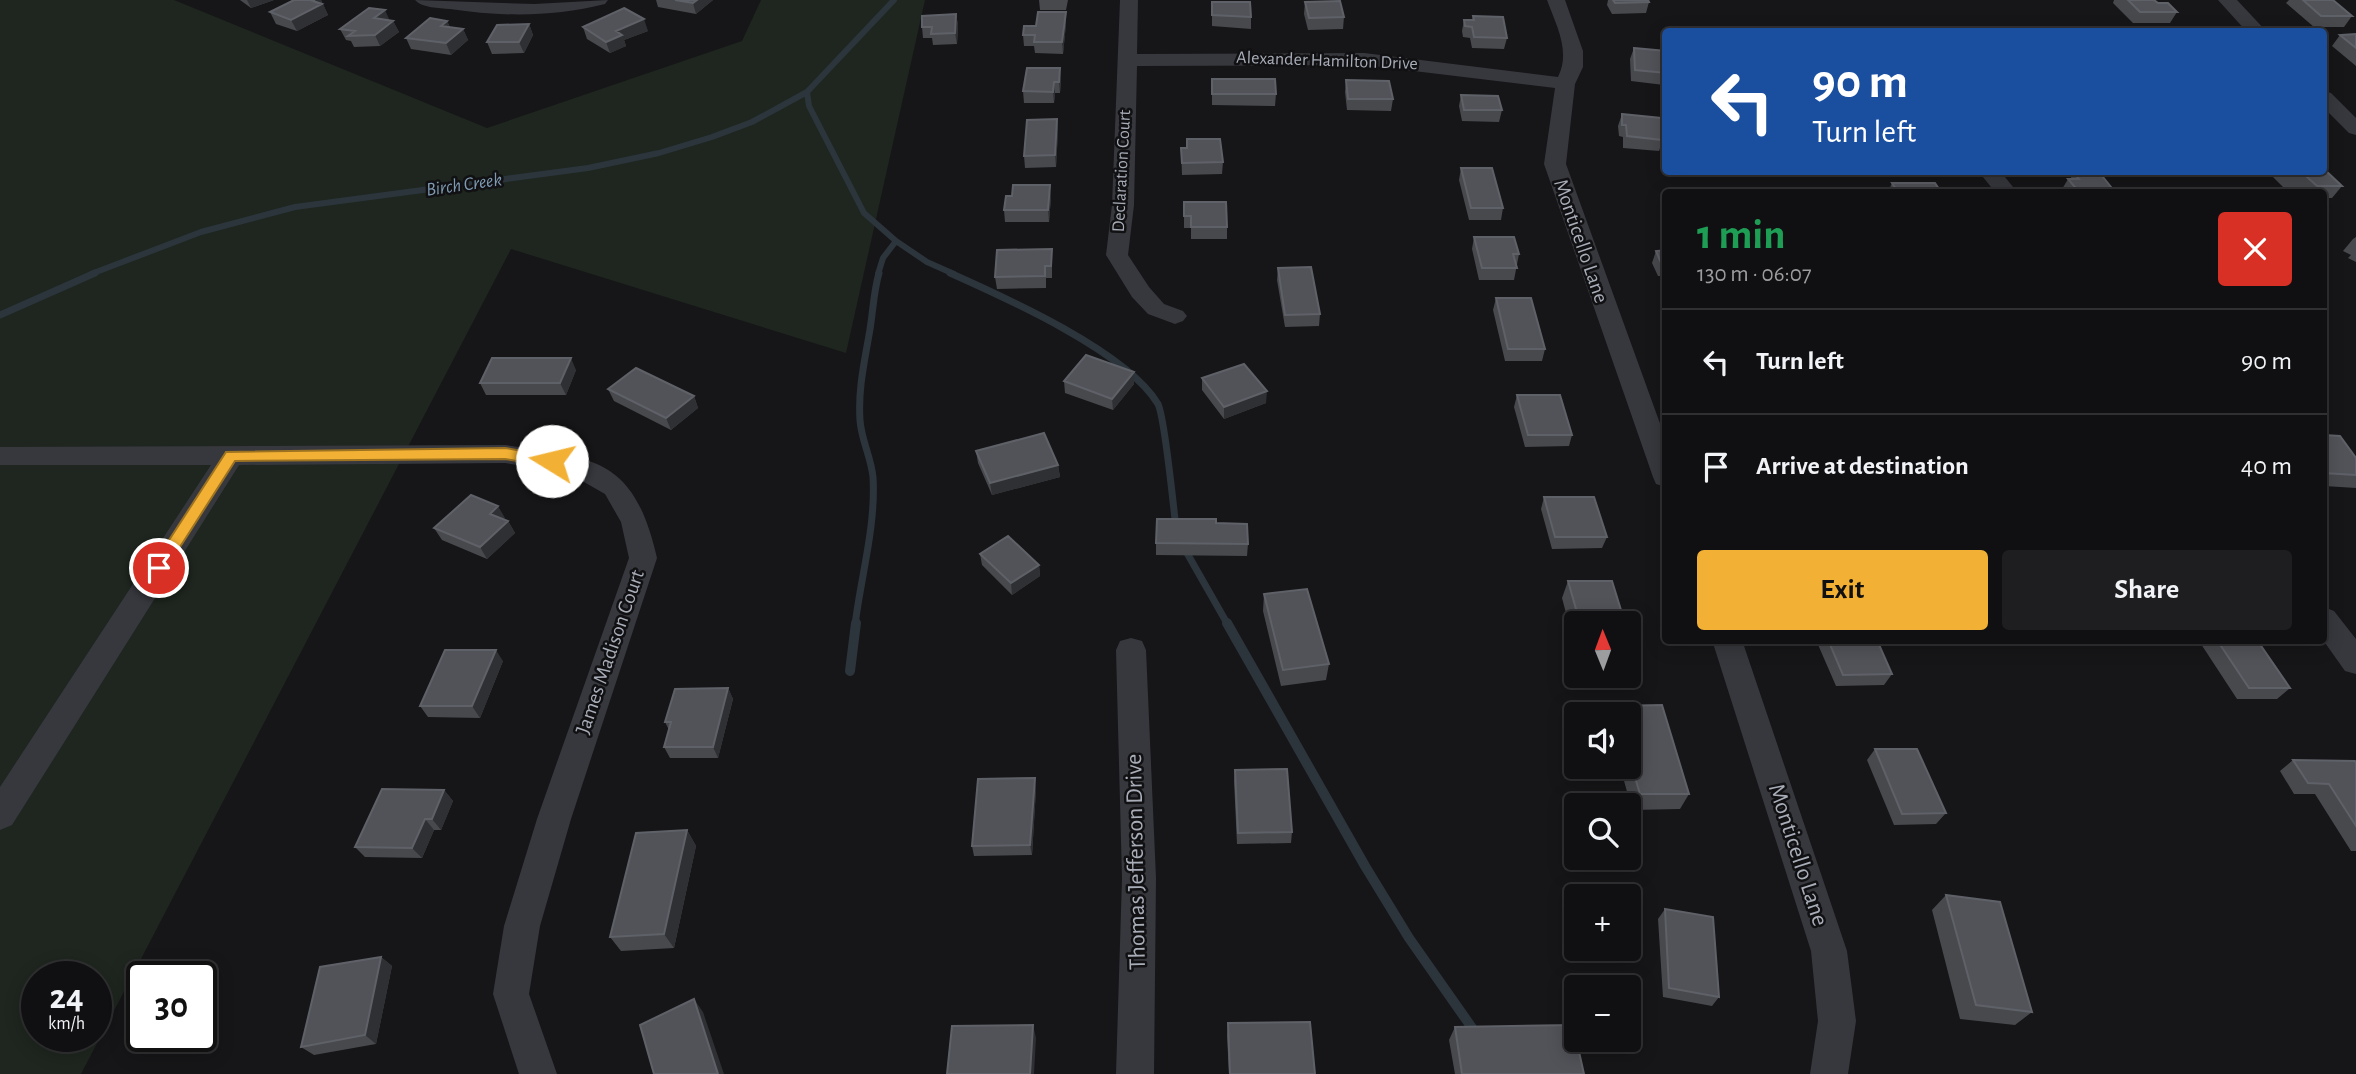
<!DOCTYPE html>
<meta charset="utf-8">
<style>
body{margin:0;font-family:"Alegreya Sans",sans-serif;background:#1e1e20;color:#f1f3f6;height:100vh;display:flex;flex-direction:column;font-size:26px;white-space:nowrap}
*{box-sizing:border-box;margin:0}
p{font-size:23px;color:#9c9d9f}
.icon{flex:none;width:38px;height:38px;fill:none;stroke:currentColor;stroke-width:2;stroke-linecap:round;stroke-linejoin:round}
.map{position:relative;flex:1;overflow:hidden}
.side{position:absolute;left:1662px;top:189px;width:665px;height:455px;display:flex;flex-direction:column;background:#101012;border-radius:7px;box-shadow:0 4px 18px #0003,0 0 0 2px #303032}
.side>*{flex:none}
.top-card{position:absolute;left:1662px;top:28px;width:665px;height:147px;border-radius:7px;box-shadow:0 4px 18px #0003,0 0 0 2px #303032;background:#1a4fa0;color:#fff;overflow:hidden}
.needle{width:46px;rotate:359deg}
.tools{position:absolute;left:1564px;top:611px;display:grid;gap:14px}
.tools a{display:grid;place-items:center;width:77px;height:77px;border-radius:7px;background:#101012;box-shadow:0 4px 18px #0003,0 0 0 2px #303032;font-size:35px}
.speed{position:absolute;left:21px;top:961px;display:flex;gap:14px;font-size:35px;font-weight:700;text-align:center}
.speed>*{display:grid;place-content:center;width:91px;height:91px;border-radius:50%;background:#101012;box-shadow:0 4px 18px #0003,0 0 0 2px #303032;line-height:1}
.speed small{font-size:18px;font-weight:400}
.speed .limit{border:4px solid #111;border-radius:10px;background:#fff;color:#111}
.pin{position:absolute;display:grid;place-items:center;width:60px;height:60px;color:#fff;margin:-30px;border:4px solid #fff;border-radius:50%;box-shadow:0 2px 7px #0007}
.me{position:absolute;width:77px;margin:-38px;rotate:279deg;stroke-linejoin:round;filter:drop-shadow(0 0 5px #0008)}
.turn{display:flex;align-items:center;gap:24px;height:147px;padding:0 35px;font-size:32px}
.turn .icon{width:91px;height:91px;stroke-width:2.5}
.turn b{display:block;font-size:49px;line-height:60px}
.round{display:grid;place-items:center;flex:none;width:74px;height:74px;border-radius:7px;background:#1e1e20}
.summary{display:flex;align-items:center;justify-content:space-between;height:119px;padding:0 35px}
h1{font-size:42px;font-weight:700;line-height:52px;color:#1e9e55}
.primary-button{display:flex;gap:14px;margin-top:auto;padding:14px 35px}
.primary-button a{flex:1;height:80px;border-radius:7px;background:#f2b134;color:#111;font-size:28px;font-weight:700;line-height:80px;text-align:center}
.primary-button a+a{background:#1e1e20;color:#f1f3f6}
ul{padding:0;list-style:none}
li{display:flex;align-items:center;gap:21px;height:105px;padding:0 35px;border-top:2px solid #303032}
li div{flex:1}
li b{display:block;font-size:26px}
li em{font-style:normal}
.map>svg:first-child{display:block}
</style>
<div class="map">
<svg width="2356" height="1074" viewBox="0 0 2356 1074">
<rect width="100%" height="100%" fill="#161618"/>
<path fill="#1e261f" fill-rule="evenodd" d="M 0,0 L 174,0 L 487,128 L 742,41 L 761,0 L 925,0 L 846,353 L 511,249 L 81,1074 L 0,1074 ZM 37,976 L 96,976 L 96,1036 L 37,1036 Z"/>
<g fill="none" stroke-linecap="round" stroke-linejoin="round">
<path stroke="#2c353c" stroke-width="6" d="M 807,92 L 809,106 L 864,213 L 896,241 L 927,262 L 954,274
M 91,274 L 201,232 L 295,207 L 588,168 L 659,153 L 712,137 L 752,122 L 807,92 L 894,0
M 878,274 L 883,258 L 896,241"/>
<path stroke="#2c353c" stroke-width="7" d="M 950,273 C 1006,298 1127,352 1158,404 C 1165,418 1173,505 1176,527
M 0,315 L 95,273
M 1183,546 L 1228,625
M 855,625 C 861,576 876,526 873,477 C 871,457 861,439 860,420 C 858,390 864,364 869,335 C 873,314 873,294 879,273"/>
<path stroke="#2c353c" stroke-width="10" d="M 1227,623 L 1365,866 L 1409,938 L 1477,1035
M 850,671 L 856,623"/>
<path fill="#37383d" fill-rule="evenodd" d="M 415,0 L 534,4 L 608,0 L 605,4 C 553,17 504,17 450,9 C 439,8 422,8 415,0 Z
M 1120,0 L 1138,0 L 1137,54 L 1364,53 L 1558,77 C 1571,51 1556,25 1547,0 L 1565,0 L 1583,51 L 1583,67 L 1575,84 L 1566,164 L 1666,440 L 1666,487 L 1656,484 L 1653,477 L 1544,164 L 1555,88 L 1364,65 L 1137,66 L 1134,205 L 1128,255 L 1149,287 L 1164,304 L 1183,311 L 1187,316 L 1183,321 L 1175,324 L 1148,314 L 1132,297 L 1106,255 L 1112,205 Z
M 2218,0 L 2237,0 L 2267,32 L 2247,32 Z
M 2324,91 L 2331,93 L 2356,118 L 2356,135 L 2349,133 L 2324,108 Z
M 1979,172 L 2001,172 L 2017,192 L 1995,192 Z
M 505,445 C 596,458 634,458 657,558 L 571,819 L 540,926 L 529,994 L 557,1074 L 519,1074 L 493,994 L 504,926 L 537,819 L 629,558 L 621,522 L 605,494 L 570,474 L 505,463 L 239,465 L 12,825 L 0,830 L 0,787 L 211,465 L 0,465 L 0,447 Z
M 2324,607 L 2334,611 L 2356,639 L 2356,674 L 2345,671 L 2323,640 Z
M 1131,638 L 1142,641 L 1146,650 L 1156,878 L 1154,1074 L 1116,1074 L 1122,878 L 1116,650 L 1120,641 Z
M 1712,640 L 1742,640 L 1847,951 L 1856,1021 L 1848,1074 L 1810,1074 L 1818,1021 L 1811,951 Z"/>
</g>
<path fill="#47494d" d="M 240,0 L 274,0 L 251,8 Z
M 294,0 L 321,0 L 328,15 L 297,31 L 276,24 L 270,12 Z
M 656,0 L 713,0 L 696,14 L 658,7 Z
M 1039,0 L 1068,0 L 1066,10 L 1040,10 Z
M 1608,0 L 1648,0 L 1649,2 L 1646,13 L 1612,14 L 1607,5 Z
M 2114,0 L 2154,0 L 2158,3 L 2177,12 L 2170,23 L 2133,23 L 2113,3 Z
M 2289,0 L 2333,0 L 2352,16 L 2344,27 L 2314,27 L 2286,3 Z
M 1212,2 L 1251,17 L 1251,29 L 1212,26 Z
M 1305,2 L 1344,17 L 1343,29 L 1308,30 L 1304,14 Z
M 1066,12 L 1066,24 L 1063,54 L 1035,53 L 1034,46 L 1024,46 L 1023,35 L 1036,26 Z
M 956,14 L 958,25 L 957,44 L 933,45 L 932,38 L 923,38 L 922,27 Z
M 1473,16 L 1507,38 L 1504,49 L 1472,48 L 1470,38 L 1463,37 L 1462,31 L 1464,20 L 1472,20 Z
M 389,20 L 393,21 L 399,32 L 380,46 L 354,47 L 351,41 L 346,40 L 340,29 Z
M 447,21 L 450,27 L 463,29 L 468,40 L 451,55 L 411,49 L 406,38 Z
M 529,24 L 533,35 L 524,53 L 492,54 L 487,42 Z
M 583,27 L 648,31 L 624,40 L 626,46 L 610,53 L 587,39 Z
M 2356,34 L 2356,66 L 2332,46 L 2340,35 Z
M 1634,48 L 1666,51 L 1666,77 L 1664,85 L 1631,81 L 1630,59 Z
M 1212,79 L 1276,94 L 1275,106 L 1212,105 Z
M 1061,80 L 1060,93 L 1055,93 L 1054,103 L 1024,103 L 1023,91 Z
M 1346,80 L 1393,99 L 1391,111 L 1347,110 L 1345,92 Z
M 1461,95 L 1502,110 L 1499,122 L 1462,121 L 1459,106 Z
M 1622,114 L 1663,140 L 1659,151 L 1623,148 L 1623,137 L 1619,136 L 1618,126 Z
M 1057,119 L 1058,131 L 1056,167 L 1025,168 L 1024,156 Z
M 1187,139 L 1223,162 L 1222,174 L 1182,175 L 1181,148 L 1187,148 Z
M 1461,168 L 1503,208 L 1501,220 L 1469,220 L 1459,180 Z
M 2268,172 L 2324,172 L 2342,186 L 2332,198 L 2324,198 L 2324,192 L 2302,192 L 2297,187 L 2284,188 Z
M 2074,173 L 2115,192 L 2062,192 L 2061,191 L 2068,179 L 2070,179 Z
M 1892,183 L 1941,192 L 1888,192 Z
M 1051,197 L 1049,222 L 1005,222 L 1004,210 Z
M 1184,202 L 1227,227 L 1227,239 L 1191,239 L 1191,228 L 1184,228 Z
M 1474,237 L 1519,254 L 1514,280 L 1479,280 L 1472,249 Z
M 2356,237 L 2356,262 L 2348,258 L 2351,255 L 2343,251 L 2353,239 Z
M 1052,249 L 1052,278 L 1046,278 L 1046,288 L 997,289 L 995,277 Z
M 1666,250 L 1666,282 L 1663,276 L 1658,276 L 1652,263 L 1656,251 Z
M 1278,268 L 1320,314 L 1319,326 L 1285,327 L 1277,280 Z
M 1496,298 L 1545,349 L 1542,361 L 1505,361 L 1493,310 Z
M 576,370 L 566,395 L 486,395 L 480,383 Z
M 1202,378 L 1266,403 L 1224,419 L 1202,390 Z
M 1064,381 L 1134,384 L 1113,410 L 1065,393 Z
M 608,389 L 694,396 L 698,408 L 671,430 L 614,401 Z
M 1517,395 L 1572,435 L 1569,446 L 1525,447 L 1514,407 Z
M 2324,435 L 2356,458 L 2356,488 L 2324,486 Z
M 976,451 L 1058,465 L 1060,477 L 992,495 L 978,463 Z
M 1544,497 L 1607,537 L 1602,548 L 1552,549 L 1541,509 Z
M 505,518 L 503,519 L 508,521 L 515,533 L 487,559 L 442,540 L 434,528 Z
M 1216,523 L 1248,544 L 1247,556 L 1156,555 L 1156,543 Z
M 980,554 L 1039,565 L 1040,576 L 1012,595 L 982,565 Z
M 1568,581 L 1625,623 L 1577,623 L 1577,654 L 1562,598 Z
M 1264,594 L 1329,664 L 1326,680 L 1281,686 L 1263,611 Z
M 1629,636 L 1635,656 L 1629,669 Z
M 1816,640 L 1877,640 L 1892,674 L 1884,685 L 1836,686 Z
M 2205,640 L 2257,640 L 2290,688 L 2277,699 L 2237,699 L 2201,644 Z
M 503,661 L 480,718 L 428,717 L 420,706 Z
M 728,688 L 733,699 L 718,758 L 670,758 L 664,747 L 669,730 L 665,722 Z
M 1662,705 L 1689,794 L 1680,809 L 1632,810 L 1620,766 L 1629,766 L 1629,714 L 1611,714 L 1615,706 Z
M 1875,749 L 1946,813 L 1936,824 L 1894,825 L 1867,760 Z
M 2293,760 L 2356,763 L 2356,851 L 2351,851 L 2315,794 L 2294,794 L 2280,771 Z
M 1235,770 L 1292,832 L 1291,843 L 1237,844 L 1234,781 Z
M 1036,789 L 1032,855 L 974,856 L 972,846 Z
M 444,790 L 453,801 L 441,830 L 434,830 L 422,858 L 365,857 L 355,847 Z
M 687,830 L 696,846 L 674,948 L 621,951 L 610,937 Z
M 1946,895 L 2032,1012 L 2015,1025 L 1960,1019 L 1932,910 Z
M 1665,909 L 1719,997 L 1712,1006 L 1663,997 L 1658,919 Z
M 381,957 L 392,966 L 376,1044 L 314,1055 L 301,1047 Z
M 1228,1023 L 1315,1074 L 1229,1074 L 1227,1036 Z
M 1455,1027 L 1584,1074 L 1455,1074 L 1449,1040 Z"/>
<path fill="#2f3033" d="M 247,0 L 274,0 L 251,8 Z
M 315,0 L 321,0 L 328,15 L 297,31 L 291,20 Z
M 697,0 L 713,0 L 696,14 L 693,3 Z
M 385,10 L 390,21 L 374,18 Z
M 1066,12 L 1066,24 L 1063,54 L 1062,42 Z
M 956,14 L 958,25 L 957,44 L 955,33 Z
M 644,19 L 648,31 L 624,40 L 626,46 L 610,53 L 606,42 L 616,31 Z
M 393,21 L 399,32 L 380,46 L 375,35 Z
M 447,21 L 452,32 L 441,26 Z
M 529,24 L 533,35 L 524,53 L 519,42 Z
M 463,29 L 468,40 L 451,55 L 446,43 Z
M 1060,68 L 1061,80 L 1060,93 L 1059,82 Z
M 1054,82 L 1055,93 L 1054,103 L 1053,92 Z
M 1057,119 L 1058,131 L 1056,167 L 1055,155 Z
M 1050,185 L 1051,197 L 1049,222 L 1048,210 Z
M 571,358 L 576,370 L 566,395 L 560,383 Z
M 1134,372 L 1134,384 L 1113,410 L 1112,399 Z
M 1267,391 L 1266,403 L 1224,419 L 1224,407 Z
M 694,396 L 698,408 L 671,430 L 666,418 Z
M 1058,465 L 1060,477 L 992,495 L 990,483 Z
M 498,506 L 505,518 L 497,525 L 490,514 Z
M 508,521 L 515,533 L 487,559 L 480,547 Z
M 1039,565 L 1040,576 L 1012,595 L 1011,583 Z
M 496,650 L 503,661 L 480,718 L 472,706 Z
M 728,688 L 733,699 L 718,758 L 713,747 Z
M 1035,778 L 1036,789 L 1032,855 L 1030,845 Z
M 444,790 L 453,801 L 441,830 L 432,819 Z
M 425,819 L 434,830 L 422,858 L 412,848 Z
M 687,830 L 696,846 L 674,948 L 664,934 Z
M 381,957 L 392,966 L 376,1044 L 365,1035 Z
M 694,999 L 703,1012 L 724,1074 L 718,1074 Z
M 1033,1025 L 1036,1038 L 1034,1074 L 1030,1074 Z"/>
<path fill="#525359" stroke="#5f6168" stroke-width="2" d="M 294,0 L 315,0 L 313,1 L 322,4 L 291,20 L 270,12 Z
M 675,0 L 697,0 L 693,3 Z
M 1613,0 L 1648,0 L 1649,2 L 1615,3 Z
M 2128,0 L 2154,0 L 2158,3 L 2168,3 L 2177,12 L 2140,12 Z
M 2303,0 L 2333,0 L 2352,16 L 2321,16 Z
M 1340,1 L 1344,17 L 1309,18 L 1305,2 Z
M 1212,2 L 1250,2 L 1251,17 L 1212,15 Z
M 369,8 L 385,10 L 374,18 L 393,21 L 375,35 L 348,36 L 355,31 L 340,29 Z
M 624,8 L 644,19 L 616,31 L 622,35 L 606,42 L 583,27 Z
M 1038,12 L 1066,12 L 1062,42 L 1034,42 L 1035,35 L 1023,35 L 1024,26 L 1036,26 Z
M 956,14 L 955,33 L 931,34 L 932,27 L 922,27 L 922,16 Z
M 1473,16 L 1503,17 L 1507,38 L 1474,37 L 1472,27 L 1465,26 L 1464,20 L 1474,20 Z
M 430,18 L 447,21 L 441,26 L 463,29 L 446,43 L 406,38 Z
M 529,24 L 519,42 L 487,42 L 497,25 Z
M 1882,31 L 1903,31 L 1904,32 L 1883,32 Z
M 2356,34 L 2356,48 L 2340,35 Z
M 1634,48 L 1666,51 L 1666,73 L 1635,70 Z
M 1027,68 L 1060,68 L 1059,82 L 1054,82 L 1053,92 L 1023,91 Z
M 1212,79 L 1275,79 L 1276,94 L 1212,94 Z
M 1346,80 L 1389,81 L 1393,99 L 1348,99 Z
M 1461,95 L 1498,96 L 1502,110 L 1464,110 Z
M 1622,114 L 1661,118 L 1663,140 L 1627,136 L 1626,125 L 1622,125 Z
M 1057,119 L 1055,155 L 1024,156 L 1027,120 Z
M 1187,139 L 1220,139 L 1223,162 L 1182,163 L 1181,148 L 1187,148 Z
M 1461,168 L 1492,168 L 1503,208 L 1471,208 Z
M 2324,169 L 2342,186 L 2317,186 L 2306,176 L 2293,176 L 2288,172 L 2324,172 Z
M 2099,172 L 2115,192 L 2079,192 L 2068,179 L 2079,179 L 2074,173 Z
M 1892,183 L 1935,183 L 1941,192 L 1898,192 Z
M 1013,185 L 1050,185 L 1048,210 L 1004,210 L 1006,196 L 1012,196 Z
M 1184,202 L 1226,202 L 1227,227 L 1191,227 L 1191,216 L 1184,216 Z
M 1474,237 L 1514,237 L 1519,254 L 1513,254 L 1517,268 L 1482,268 Z
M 1052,249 L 1051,266 L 1045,266 L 1045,276 L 995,277 L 997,250 Z
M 1666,250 L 1666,264 L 1662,265 L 1656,251 Z
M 1311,267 L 1320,314 L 1285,315 L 1278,268 Z
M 1496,298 L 1531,298 L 1545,349 L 1508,349 Z
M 1086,355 L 1134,372 L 1112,399 L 1064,381 Z
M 492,358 L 571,358 L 560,383 L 480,383 Z
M 1244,364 L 1267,391 L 1224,407 L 1202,378 Z
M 636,368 L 694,396 L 666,418 L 608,389 Z
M 1517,395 L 1560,395 L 1572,435 L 1528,435 Z
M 1044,433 L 1058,465 L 990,483 L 976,451 Z
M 2324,435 L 2340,436 L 2356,458 L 2356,475 L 2324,473 Z
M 471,495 L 498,506 L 490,514 L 508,521 L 480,547 L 434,528 Z
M 1544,497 L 1594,497 L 1607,537 L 1555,537 Z
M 1157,519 L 1216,519 L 1216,523 L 1247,524 L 1248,544 L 1156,543 Z
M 1008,536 L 1039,565 L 1011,583 L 980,554 Z
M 1568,581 L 1612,581 L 1625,623 L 1580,623 Z
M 1307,589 L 1329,664 L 1283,670 L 1264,594 Z
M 1629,636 L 1635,656 L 1629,656 Z
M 1828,640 L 1877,640 L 1892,674 L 1843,675 Z
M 2217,640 L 2257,640 L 2290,688 L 2249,688 Z
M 445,650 L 496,650 L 472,706 L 420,706 Z
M 728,688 L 713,747 L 664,747 L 671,722 L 665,722 L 675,689 Z
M 1662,705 L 1689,794 L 1640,794 L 1629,757 L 1629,714 L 1617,714 L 1615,706 Z
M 1875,749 L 1917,749 L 1946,813 L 1902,814 Z
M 2293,760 L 2355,761 L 2356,763 L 2356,826 L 2329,784 L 2308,783 Z
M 1287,769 L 1292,832 L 1238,833 L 1235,770 Z
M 1035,778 L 1030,845 L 972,846 L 978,779 Z
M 382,789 L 444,790 L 432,819 L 425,819 L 412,848 L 355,847 Z
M 687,830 L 664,934 L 610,937 L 636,833 Z
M 1946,895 L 2000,902 L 2032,1012 L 1976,1005 Z
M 1665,909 L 1713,917 L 1719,997 L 1669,988 Z
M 381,957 L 365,1035 L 301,1047 L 320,967 Z
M 694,999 L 718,1074 L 654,1074 L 640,1025 Z
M 1310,1022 L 1315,1074 L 1230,1074 L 1228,1023 Z
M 1033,1025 L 1030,1074 L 947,1074 L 952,1026 Z
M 1573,1025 L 1584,1074 L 1462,1074 L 1455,1027 Z"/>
<path fill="#f2b134" stroke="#9d7322" stroke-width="2" d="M 505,448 L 552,456 L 560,461 L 552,467 L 505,459 L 235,461 L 164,572 L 159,574 L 151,568 L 226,452 Z"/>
<g text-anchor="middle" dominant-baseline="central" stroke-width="5" stroke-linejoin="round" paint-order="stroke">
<g font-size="18" fill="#a8adb8" stroke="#111113">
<text transform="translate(1327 61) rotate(2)">Alexander Hamilton Drive</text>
<text transform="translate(1122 171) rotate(-87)">Declaration Court</text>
</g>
<g font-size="19" font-style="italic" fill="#7f9bb3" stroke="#111113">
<text transform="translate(464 185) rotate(-8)">Birch Creek</text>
</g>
<g font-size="21" fill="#a8adb8" stroke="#111113">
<text transform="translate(1581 241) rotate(71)">Monticello Lane</text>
<text transform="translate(610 652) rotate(-71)">James Madison Court</text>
</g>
<g font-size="24" fill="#a8adb8" stroke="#111113">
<text transform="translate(1798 855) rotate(72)">Monticello Lane</text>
<text transform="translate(1136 862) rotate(-91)">Thomas Jefferson Drive</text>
</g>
</g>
</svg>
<div class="tools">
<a><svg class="needle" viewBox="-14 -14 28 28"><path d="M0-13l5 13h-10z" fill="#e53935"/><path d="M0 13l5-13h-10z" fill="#9c9d9f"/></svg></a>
<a><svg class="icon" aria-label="sound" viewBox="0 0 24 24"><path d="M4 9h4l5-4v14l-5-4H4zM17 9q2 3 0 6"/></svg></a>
<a><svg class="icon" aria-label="search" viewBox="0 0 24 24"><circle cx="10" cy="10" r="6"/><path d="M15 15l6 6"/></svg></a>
<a>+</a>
<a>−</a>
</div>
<div class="speed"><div>24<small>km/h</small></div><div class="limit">30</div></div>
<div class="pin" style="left:159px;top:568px;background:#d93025"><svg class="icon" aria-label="arrive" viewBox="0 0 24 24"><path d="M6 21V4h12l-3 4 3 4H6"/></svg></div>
<svg class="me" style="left:552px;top:461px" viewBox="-20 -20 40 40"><circle r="19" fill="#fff"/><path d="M0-13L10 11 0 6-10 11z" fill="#f2b134"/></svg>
<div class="top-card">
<div class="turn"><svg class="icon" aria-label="left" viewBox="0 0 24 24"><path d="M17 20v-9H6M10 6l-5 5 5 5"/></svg><div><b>90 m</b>Turn left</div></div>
</div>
<section class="side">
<div class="summary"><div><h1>1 min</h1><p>130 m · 06:07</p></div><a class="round" style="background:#d93025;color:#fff"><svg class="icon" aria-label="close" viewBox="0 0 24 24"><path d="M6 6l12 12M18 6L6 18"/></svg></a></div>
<ul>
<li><svg class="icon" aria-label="left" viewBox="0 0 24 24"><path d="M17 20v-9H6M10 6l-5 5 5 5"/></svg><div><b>Turn left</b></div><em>90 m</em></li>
<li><svg class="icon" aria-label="arrive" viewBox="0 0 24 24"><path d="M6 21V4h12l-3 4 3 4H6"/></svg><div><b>Arrive at destination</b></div><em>40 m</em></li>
</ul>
<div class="primary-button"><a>Exit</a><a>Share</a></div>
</section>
</div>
